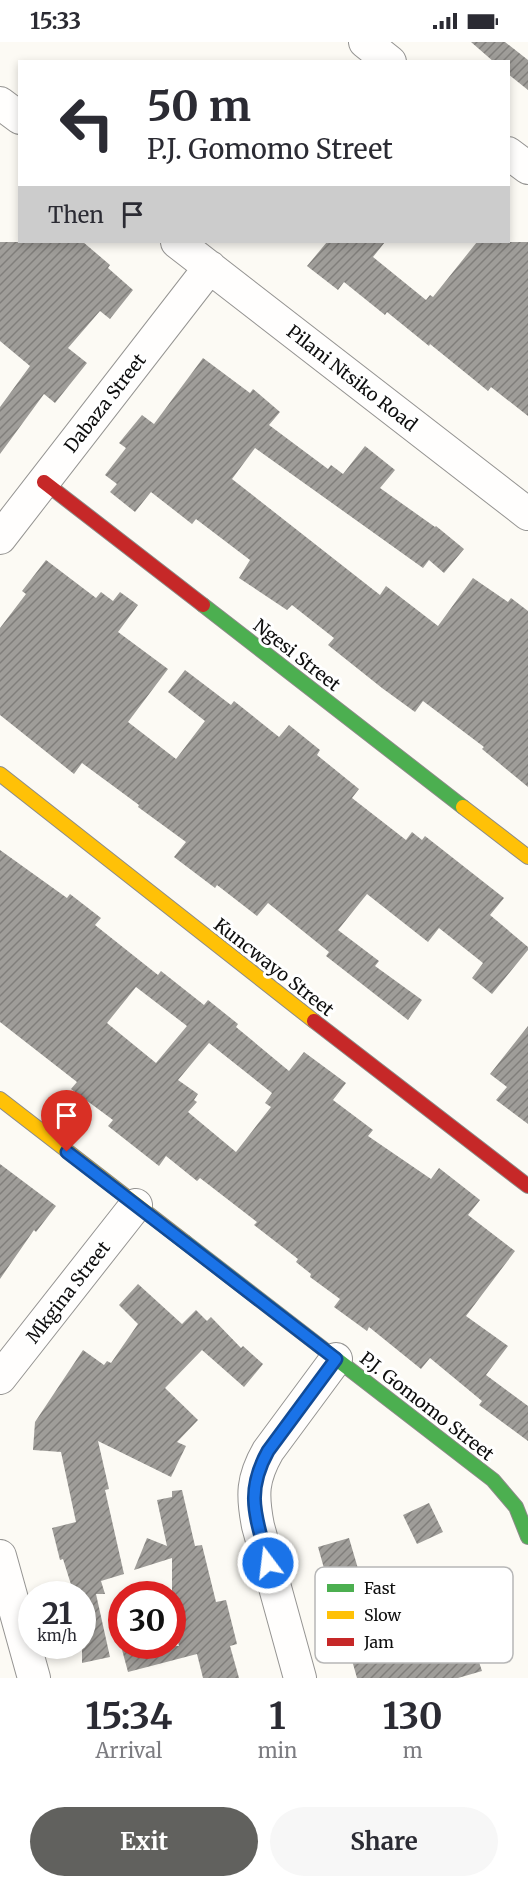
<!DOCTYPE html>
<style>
body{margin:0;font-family:Merriweather,serif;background:#f7f7f7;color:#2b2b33;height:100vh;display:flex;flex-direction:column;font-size:22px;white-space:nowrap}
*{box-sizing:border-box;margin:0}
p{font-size:20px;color:#7c7c81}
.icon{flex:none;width:33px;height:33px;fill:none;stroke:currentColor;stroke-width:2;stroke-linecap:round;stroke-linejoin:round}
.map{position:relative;height:1636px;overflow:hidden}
.drawer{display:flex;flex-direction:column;background:#fff;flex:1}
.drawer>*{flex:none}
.top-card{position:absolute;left:18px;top:18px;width:492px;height:183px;border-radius:0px;box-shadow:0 3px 9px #0003;background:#fff;color:#2b2b33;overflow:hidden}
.speed{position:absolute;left:18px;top:1539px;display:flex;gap:12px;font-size:30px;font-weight:700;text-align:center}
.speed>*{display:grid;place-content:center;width:78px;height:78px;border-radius:50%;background:#fff;box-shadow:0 3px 9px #0003;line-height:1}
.speed small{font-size:15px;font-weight:400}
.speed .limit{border:9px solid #d22;background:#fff;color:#111}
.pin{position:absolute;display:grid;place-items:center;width:51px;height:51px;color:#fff;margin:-62px -26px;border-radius:50% 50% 50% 0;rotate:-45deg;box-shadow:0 0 6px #0007}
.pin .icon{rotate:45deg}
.me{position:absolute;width:66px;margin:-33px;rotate:345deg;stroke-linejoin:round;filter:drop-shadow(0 0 4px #0008)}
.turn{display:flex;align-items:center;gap:21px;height:126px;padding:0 30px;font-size:27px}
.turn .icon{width:78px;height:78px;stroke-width:2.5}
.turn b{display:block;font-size:42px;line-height:51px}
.then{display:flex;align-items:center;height:57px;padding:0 30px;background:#0003;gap:12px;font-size:22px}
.eta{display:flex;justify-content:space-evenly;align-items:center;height:102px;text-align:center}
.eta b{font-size:36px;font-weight:700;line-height:42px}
.primary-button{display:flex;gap:12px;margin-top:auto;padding:12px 30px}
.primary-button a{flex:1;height:69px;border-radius:36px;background:#61615e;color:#fff;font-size:24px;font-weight:700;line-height:69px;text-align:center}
.primary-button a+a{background:#f7f7f7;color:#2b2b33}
.status{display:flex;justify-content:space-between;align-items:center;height:42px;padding:0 30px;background:#fff;direction:ltr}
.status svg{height:16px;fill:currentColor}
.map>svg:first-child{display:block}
</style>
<div class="status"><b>15:33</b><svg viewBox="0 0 49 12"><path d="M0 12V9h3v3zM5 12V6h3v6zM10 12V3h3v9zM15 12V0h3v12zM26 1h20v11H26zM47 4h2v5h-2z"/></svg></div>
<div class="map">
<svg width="528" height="1636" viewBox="0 0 528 1636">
<defs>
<pattern id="building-hatch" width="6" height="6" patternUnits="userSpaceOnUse" patternTransform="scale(1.5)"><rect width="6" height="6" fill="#9f9d99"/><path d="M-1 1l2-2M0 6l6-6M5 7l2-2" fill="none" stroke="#807e7b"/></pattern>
</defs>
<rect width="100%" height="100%" fill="#fcfaf4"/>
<path fill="url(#building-hatch)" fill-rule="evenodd" d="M 471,0 L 505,0 L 528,18 L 528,48 L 508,32 L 508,20 L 494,20 Z
M 0,200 L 83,200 L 110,223 L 108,226 L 133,248 L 110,277 L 100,269 L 68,306 L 87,321 L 55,361 L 44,352 L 0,412 L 0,365 L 30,324 L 0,299 Z
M 327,200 L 385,200 L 373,215 L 426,258 L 430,253 L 433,255 L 477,200 L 528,200 L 528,374 L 491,345 L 488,349 L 430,302 L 429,304 L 387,270 L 385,273 L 344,240 L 338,248 L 307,224 Z
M 203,316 L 250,351 L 253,347 L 280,370 L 269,383 L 328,427 L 331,423 L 343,432 L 365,404 L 395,428 L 380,446 L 435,485 L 436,484 L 464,507 L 444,531 L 429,518 L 423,526 L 255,406 L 232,437 L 380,553 L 386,544 L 438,584 L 473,536 L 508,560 L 511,556 L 528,569 L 528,745 L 482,707 L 484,705 L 423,659 L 415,670 L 382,646 L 328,603 L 334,596 L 292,563 L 287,568 L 239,536 L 250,518 L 196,477 L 192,482 L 151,450 L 135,470 L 110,450 L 117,442 L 105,433 L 126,406 L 119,401 L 142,373 L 154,382 Z
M 46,518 L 96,556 L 101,550 L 113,559 L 120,550 L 138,563 L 118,590 L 168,627 L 128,680 L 176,717 L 205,679 L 168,650 L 185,628 L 231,663 L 234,659 L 279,695 L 289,683 L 320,708 L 317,713 L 359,747 L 352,756 L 406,798 L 412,790 L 422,798 L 425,794 L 504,856 L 490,873 L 528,905 L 528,908 L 492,952 L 472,936 L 483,921 L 439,886 L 428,900 L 367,852 L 338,888 L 379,919 L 375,924 L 422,958 L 408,978 L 326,914 L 329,910 L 268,861 L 257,874 L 217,843 L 215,846 L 174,815 L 186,800 L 138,765 L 139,763 L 82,721 L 74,732 L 0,673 L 0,586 L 26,552 L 22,549 Z
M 0,808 L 67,856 L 70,852 L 101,876 L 95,883 L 158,933 L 161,929 L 204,963 L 208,958 L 238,982 L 236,985 L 289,1029 L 304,1010 L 346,1041 L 333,1058 L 373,1088 L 368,1094 L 431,1137 L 439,1126 L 480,1158 L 468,1173 L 515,1209 L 466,1274 L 508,1304 L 486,1333 L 528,1364 L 528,1399 L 479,1363 L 482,1359 L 430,1316 L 421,1327 L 369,1285 L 367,1289 L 334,1265 L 340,1257 L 310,1235 L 311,1232 L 296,1220 L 298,1217 L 254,1183 L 257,1180 L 200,1136 L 197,1139 L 166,1114 L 159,1124 L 108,1084 L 113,1078 L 71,1047 L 77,1040 L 0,980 ZM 136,945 L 187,984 L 156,1021 L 107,981 ZM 209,1001 L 272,1051 L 265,1061 L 271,1065 L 236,1110 L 188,1070 L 197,1060 L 194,1058 L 198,1052 L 178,1038 Z
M 528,984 L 528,1082 L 496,1058 L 507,1045 L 490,1032 Z
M 0,1122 L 56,1164 L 36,1190 L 34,1188 L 0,1237 Z
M 138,1242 L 182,1282 L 196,1268 L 207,1279 L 211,1275 L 241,1306 L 243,1304 L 263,1322 L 244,1345 L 202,1308 L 165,1346 L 198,1378 L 177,1400 L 186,1404 L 171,1435 L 98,1399 L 109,1447 L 105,1448 L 124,1532 L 101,1539 L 105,1552 L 96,1552 L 110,1615 L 82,1621 L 82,1552 L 74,1552 L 63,1517 L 60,1518 L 52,1486 L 76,1480 L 61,1410 L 33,1408 L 35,1380 L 83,1308 L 104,1323 L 107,1319 L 111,1321 L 138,1282 L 119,1263 Z
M 182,1448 L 195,1504 L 202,1503 L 216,1560 L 226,1558 L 237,1602 L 230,1604 L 239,1636 L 203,1636 L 197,1612 L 128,1630 L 121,1604 L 179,1604 L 172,1576 L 172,1516 L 134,1528 L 147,1496 L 167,1504 L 157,1458 L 172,1455 L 172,1449 Z
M 429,1461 L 443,1490 L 417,1502 L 403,1473 Z
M 349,1496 L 359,1530 L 329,1544 L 318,1505 Z
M 470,1533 L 476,1551 L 482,1549 L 496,1586 L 498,1586 L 504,1613 L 479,1620 L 482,1629 L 458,1636 L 357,1636 L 340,1576 Z"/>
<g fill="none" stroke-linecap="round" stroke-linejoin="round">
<g stroke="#959492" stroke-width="34">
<path id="street" d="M 365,0 L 390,20
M 0,61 L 20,76
M 508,111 L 528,126
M 177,200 L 528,472
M 0,496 L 210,225
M 0,1336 L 136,1163
M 0,1514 L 34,1636
M 300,1636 L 258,1484 C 252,1453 252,1437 268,1409 L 336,1317"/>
</g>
<g stroke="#8c8b88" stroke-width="16">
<path id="fast" d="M 203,563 L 463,765
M 185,1200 L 493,1438 L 516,1465 L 528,1495"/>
</g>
<g stroke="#8c8b88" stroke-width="16">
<path id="slow" d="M 0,732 L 314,979
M 463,765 L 528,815
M 0,1057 L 185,1200"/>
</g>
<g stroke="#8c8b88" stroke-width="16">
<path id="jam" d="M 44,440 L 203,563
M 314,979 L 528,1144"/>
</g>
<use href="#street" stroke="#fffefd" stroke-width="32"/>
<use href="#fast" stroke="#4caf50" stroke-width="14"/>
<use href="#slow" stroke="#ffc107" stroke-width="14"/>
<use href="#jam" stroke="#c62828" stroke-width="14"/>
</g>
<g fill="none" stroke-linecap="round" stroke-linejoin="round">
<g stroke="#114b97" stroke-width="15">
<path id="route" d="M 67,1110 L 336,1317 L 268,1409 C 244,1452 257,1477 268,1521"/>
</g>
<use href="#route" stroke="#1a73e8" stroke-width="10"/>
</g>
<g text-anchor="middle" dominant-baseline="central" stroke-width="6" stroke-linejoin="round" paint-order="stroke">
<g font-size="18" fill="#0e0e0e" stroke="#fff">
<text transform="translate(352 336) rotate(38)">Pilani Ntsiko Road</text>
<text transform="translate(105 361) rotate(-52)">Dabaza Street</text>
<text transform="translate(297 613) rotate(38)">Ngesi Street</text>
<text transform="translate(274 925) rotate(38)">Kuncwayo Street</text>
<text transform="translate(68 1250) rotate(-52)">Mkgina Street</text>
<text transform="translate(427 1364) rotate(38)">P.J. Gomomo Street</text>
</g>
</g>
<rect x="315" y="1525" width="198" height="96" rx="9" fill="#fff" stroke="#b7b7b7" stroke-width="1.5"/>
<rect x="327" y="1542" width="27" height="8" fill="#4caf50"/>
<rect x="327" y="1569" width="27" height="8" fill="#ffc107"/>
<rect x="327" y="1596" width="27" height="8" fill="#c62828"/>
<g font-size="16" fill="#0e0e0e">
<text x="364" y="1552">Fast</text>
<text x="364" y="1579">Slow</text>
<text x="364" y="1606">Jam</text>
</g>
</svg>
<div class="speed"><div>21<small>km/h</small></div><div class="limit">30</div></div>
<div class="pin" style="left:67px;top:1110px;background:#d93025"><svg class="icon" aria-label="arrive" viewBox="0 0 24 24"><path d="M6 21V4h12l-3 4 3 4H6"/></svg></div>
<svg class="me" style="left:268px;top:1521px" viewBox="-20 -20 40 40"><circle r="17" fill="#1a73e8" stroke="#fff" stroke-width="3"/><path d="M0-11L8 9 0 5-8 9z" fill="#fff"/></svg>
<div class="top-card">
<div class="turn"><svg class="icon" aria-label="left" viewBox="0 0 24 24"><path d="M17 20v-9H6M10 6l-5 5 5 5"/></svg><div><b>50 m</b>P.J. Gomomo Street</div></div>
<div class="then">Then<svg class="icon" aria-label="arrive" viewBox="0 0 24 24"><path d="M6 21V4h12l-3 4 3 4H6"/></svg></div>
</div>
</div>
<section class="drawer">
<div class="eta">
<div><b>15:34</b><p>Arrival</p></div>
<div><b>1</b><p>min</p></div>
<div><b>130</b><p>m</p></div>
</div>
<div class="primary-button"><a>Exit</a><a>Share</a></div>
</section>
